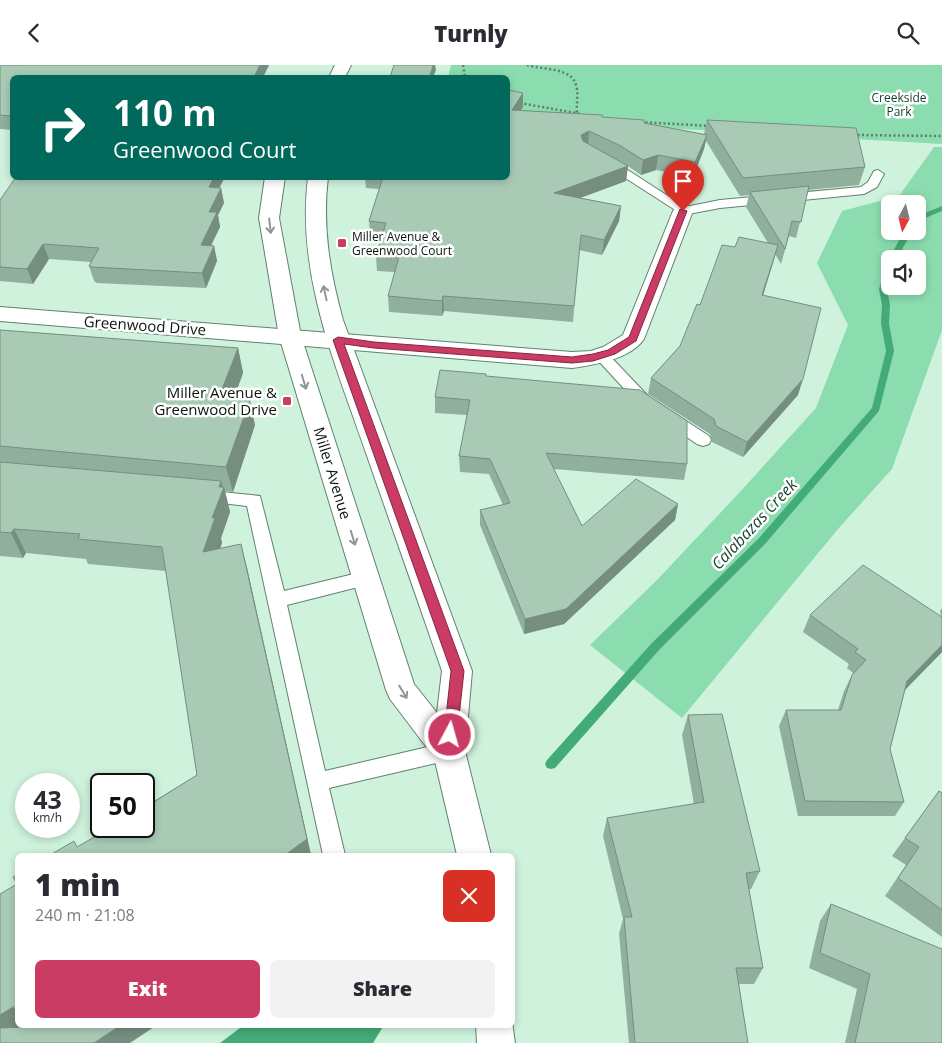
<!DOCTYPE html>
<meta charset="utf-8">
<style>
body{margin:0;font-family:"Open Sans",sans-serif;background:#f2f2f3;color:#2b2b33;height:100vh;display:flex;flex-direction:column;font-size:19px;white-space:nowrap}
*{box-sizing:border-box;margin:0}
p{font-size:16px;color:#7c7c81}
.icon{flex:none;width:28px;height:28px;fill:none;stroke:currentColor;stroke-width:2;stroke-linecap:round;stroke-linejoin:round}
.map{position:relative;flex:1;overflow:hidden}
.drawer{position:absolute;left:15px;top:788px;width:500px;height:175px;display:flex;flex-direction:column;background:#fff;border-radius:8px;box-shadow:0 2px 8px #0003}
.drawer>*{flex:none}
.banner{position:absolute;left:10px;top:10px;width:500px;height:105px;border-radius:8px;box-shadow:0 2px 8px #0003;background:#00695c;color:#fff;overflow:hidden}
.needle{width:32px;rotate:187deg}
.buttons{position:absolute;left:881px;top:130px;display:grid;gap:10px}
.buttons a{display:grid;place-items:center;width:45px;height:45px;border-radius:8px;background:#fff;box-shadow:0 2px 8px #0003;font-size:25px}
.speed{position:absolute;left:15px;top:708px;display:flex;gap:10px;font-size:25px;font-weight:700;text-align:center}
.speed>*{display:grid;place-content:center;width:65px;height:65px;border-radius:50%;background:#fff;box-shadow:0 2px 8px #0003;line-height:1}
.speed small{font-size:12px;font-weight:400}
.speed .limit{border:2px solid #111;border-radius:8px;background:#fff;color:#111}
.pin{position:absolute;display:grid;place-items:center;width:42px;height:42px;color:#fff;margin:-51px -21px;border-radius:50% 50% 50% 0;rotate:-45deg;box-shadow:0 0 5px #0007}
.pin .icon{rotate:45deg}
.me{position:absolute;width:55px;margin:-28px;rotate:6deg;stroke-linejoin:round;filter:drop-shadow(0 0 4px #0008)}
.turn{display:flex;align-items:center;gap:18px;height:105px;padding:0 20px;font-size:22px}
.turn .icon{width:65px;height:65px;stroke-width:2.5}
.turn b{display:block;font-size:35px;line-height:42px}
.round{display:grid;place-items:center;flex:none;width:52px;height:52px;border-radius:8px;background:#f2f2f3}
.headline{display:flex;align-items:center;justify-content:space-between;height:85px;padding:0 20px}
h1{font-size:30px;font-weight:800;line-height:38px}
.cta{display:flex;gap:10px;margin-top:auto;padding:10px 20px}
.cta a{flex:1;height:58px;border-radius:8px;background:#ca3c63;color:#fff;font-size:20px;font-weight:800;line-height:58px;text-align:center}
.cta a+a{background:#f2f2f3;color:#2b2b33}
header{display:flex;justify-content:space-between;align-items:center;height:65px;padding:0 20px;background:#fff;font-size:22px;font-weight:800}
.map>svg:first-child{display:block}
</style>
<header><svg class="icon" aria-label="back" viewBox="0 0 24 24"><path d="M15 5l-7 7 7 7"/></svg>Turnly<svg class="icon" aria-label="search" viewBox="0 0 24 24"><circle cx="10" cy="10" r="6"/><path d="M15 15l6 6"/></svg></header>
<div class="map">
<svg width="942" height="978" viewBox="0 0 942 978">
<rect width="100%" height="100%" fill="#cef2dc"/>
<path fill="#8bddaf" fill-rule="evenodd" d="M 451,0 L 942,0 L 942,79 L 508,54 L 508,12 L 448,12 Z
M 934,82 L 942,82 L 942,265 L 892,404 L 838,464 L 682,653 L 590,580 L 657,515 L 739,428 L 816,343 L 848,260 L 817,198 L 842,146 L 899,131 ZM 890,139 L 918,139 L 918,166 L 890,166 ZM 890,194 L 918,194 L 918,221 L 890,221 Z"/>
<path fill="#43ab77" d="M 244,960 L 384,960 L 373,978 L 220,978 Z"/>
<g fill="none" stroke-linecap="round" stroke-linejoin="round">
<path fill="#43ab77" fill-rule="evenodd" d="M 942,141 L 942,146 L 918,156 L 918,151 Z
M 904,166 L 912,166 L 897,194 L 890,194 L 890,195 L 889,194 Z
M 887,199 L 890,199 L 890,214 L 887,224 L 890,240 L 889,258 L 894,286 L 879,346 L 765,479 L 659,585 L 555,703 L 551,704 L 547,703 L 545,699 L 547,695 L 651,579 L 759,473 L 872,343 L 886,286 L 881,258 L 882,240 L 879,224 Z"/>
<g stroke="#61826e" stroke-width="2">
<path id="service" d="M 606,91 L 685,142 L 720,135 L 861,122 L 868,117 L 874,106 L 878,105 L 884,109 L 877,122 L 864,129 L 720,143 L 683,150 L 602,98 L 600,95 L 602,92 Z
M 601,285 L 606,287 L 648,331 L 709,371 L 711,375 L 709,379 L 703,381 L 697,379 L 638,339 L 596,293 L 594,290 L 596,287 Z
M 202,425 L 260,431 L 284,526 L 366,506 L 372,508 L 375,513 L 372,518 L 366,520 L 287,540 L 325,706 L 449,677 L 456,680 L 459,686 L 456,692 L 449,695 L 329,723 L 345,790 L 323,790 L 247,441 L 196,435 L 194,431 L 196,427 Z"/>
</g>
<g stroke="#61826e" stroke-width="2">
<path id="minor" d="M 683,140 L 690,142 L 693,146 L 644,274 C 631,294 594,300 572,303 L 0,256 L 0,242 L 572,287 L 591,286 L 603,282 L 623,270 L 673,146 L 676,142 Z"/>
</g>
<g stroke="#61826e" stroke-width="2">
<path id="secondary" d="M 335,0 L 351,0 L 345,12 L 329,12 Z
M 265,112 L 285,112 L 279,153 L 301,271 L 414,619 L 437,648 L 442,606 C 417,533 391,460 366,388 C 335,298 296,209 308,112 L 328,112 C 322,162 330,208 343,255 L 472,606 L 465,686 L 491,790 L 457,790 L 434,692 L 390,634 L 386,625 L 279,271 L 259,153 Z
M 512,957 L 515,978 L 477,978 L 476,960 L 512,960 Z"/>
</g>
<path stroke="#637b6c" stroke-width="2.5" stroke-dasharray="2 2.5" stroke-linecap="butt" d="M 463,0 L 465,12
M 527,0 C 542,5 571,2 576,20 C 579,29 576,39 577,48
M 520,38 L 581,49
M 641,57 L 710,61
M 853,70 L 942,71"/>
<use href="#service" fill="#fff" fill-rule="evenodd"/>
<use href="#minor" fill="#fff" fill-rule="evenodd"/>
<use href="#secondary" fill="#fff" fill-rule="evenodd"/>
</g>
<path fill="#91af9d" d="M 0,0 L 269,0 L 263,12 L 12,12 L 12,65 L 0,64 Z
M 523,28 L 523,42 L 520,45 L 602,52 L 644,58 L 704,69 L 707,55 L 865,102 L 859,120 L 808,125 L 796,173 L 789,171 L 781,199 L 775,189 L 763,231 L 798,330 L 743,392 L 712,377 L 710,369 L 648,329 L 651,313 L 680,281 L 700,240 L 735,182 L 768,178 L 746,142 L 749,130 L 740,131 L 706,76 L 704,84 L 693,112 L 656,105 L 641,110 L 628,101 L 626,116 L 580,133 L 621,141 L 619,156 L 602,190 L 579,185 L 573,257 L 444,246 L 442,251 L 389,247 L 388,231 L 395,207 L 377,206 L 376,191 L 382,172 L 370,171 L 369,156 L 379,124 L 366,123 L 365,112 L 508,112 Z
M 221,123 L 224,138 L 218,150 L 220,162 L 211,180 L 214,181 L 217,196 L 206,223 L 97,218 L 94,216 L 89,201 L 91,197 L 49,194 L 33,219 L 0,216 L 0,135 Z
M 0,265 L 238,283 L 243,308 L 234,333 L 255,360 L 233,427 L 225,426 L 230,447 L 221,473 L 222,478 L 220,483 L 247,503 L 311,790 L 50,790 L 78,782 L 197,710 L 166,506 L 88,499 L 86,494 L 26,488 L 23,493 L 0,491 Z
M 486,311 L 687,399 L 684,415 L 554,404 L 582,461 L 678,439 L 675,455 L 564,559 L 524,569 L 480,460 L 480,445 L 503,440 L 489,409 L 460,407 L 459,391 L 467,350 L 435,348 L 435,332 Z
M 942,543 L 942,587 L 905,625 L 890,684 L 904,737 L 895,751 L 798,751 L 779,661 L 786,645 L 838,645 L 844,626 L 853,608 L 847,603 L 849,599 L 803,567 L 810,550 L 941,551 L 940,546 Z
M 688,650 L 760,806 L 751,824 L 749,824 L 763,903 L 754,919 L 739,919 L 748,978 L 629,978 L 619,869 L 623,854 L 603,771 L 607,753 L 694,739 L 682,670 Z
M 939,726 L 942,728 L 942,872 L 885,831 L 906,800 L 892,791 Z
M 831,839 L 942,978 L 845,978 L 857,924 L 809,903 L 820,856 Z"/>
<path fill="#768e7f" d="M 260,0 L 269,0 L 263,12 L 254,12 Z
M 433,0 L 435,0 L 436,5 L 433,12 L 430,11 Z
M 523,28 L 523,42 L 511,59 L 512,45 Z
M 589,66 L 588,80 L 580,84 L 581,70 Z
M 707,70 L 704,84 L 693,112 L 695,97 Z
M 658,90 L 656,105 L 641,110 L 643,95 Z
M 628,101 L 626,116 L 553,143 L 554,128 Z
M 214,112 L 225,112 L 212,137 L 209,122 Z
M 221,123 L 224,138 L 218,150 L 220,162 L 204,195 L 201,180 L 209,147 Z
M 621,141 L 619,156 L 602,190 L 604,175 Z
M 43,179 L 49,194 L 33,219 L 27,204 Z
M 778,180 L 774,195 L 758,246 L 762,230 Z
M 214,181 L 217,196 L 206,223 L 202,208 Z
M 443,231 L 444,246 L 442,251 L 442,236 Z
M 238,283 L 243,308 L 225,357 L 219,332 Z
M 803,314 L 798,330 L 743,392 L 747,377 Z
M 250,335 L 255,360 L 233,427 L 226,402 Z
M 221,416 L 223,423 L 224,422 L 230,447 L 221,473 L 222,478 L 210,511 L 203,487 Z
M 678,439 L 675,455 L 564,559 L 524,569 L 525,554 Z
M 14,464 L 26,488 L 23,493 L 11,468 Z
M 241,479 L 247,503 L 311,790 L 285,790 Z
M 942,580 L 942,587 L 898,632 L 907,616 Z
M 13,942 L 18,946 L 18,960 L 27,960 L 14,967 L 0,970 L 0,950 Z
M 121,960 L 157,960 L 130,978 L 94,978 Z"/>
<path fill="#a9cbb6" stroke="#768e7f" d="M 0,0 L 260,0 L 254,12 L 12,12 L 12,51 L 0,50 Z
M 394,0 L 433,0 L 430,11 L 457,12 L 390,12 Z
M 508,25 L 523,28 L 512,45 L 602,50 L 602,52 L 644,55 L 644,58 L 707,70 L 695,97 L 658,90 L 643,95 L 621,81 L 589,66 L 581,70 L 583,76 L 628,101 L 554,128 L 621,141 L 604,175 L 581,170 L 574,241 L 443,231 L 442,236 L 388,231 L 399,192 L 376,191 L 386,158 L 369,156 L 383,112 L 508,112 Z
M 707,55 L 856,63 L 865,102 L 743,113 Z
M 16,112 L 214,112 L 209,122 L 221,123 L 209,147 L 217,147 L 201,180 L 214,181 L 202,208 L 92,202 L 89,201 L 99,183 L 43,179 L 27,204 L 0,202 L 0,135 Z
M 809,121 L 801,157 L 792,156 L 785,184 L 750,127 Z
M 739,172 L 778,180 L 762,230 L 821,243 L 803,314 L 747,377 L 716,361 L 714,354 L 651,313 L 680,281 L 697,239 L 700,240 L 722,180 L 735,182 Z
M 0,265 L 238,283 L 219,332 L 250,335 L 226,402 L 0,381 Z
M 440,305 L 486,309 L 486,311 L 640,325 L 687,356 L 687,399 L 546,388 L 582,461 L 636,414 L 678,439 L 566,544 L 525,554 L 480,445 L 510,438 L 490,394 L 459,391 L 470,335 L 435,332 Z
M 0,397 L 221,416 L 219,422 L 224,422 L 212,453 L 215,453 L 203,487 L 241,479 L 307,774 L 285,790 L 50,790 L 74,776 L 77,782 L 113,761 L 144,761 L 144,743 L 197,710 L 162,482 L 78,474 L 80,469 L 14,464 L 11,468 L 0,467 Z
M 863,500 L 942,552 L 942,580 L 907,616 L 890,684 L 904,737 L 805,736 L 786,645 L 841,645 L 852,610 L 866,595 L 855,587 L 858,584 L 810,550 Z
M 722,649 L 760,806 L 746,808 L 763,903 L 736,903 L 748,978 L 635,978 L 624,852 L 632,852 L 607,753 L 704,737 L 688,650 Z
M 939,726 L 942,728 L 942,845 L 898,813 L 919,782 L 905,773 Z
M 18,809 L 18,942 L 13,942 L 0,950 L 0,829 L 17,819 L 13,812 Z
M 831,839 L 942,884 L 942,978 L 855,978 L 870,909 L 820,888 Z
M 30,960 L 121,960 L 94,978 L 0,978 L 0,963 L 26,962 Z"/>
<defs><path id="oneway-shaft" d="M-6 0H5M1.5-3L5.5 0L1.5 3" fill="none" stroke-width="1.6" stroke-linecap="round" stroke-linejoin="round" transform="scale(1.25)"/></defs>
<g stroke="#909693">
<use href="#oneway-shaft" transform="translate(270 161) rotate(84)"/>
<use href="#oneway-shaft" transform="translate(325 228) rotate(-102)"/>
<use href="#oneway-shaft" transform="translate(304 317) rotate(73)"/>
<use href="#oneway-shaft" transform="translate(353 473) rotate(73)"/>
<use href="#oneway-shaft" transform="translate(403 627) rotate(59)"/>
</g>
<path fill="#ca3c63" stroke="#832740" d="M 680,144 L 687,146 L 636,276 L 615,289 L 593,296 L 572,298 L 374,283 L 344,279 L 464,606 L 457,670 L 455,674 L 450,675 L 446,674 L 444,670 L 451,606 L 333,275 L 338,272 L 374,277 L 572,292 L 593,289 L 608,285 L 629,272 Z"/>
<g fill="#ca3c63" stroke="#fff" stroke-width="2">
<rect x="337" y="173" width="10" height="10" rx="2.5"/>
<rect x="282" y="331" width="10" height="10" rx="2.5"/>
</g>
<g text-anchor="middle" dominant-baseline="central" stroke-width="5" stroke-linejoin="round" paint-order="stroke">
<g font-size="12" fill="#123d28" stroke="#fff">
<text x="899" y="32">Creekside<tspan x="899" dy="14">Park</tspan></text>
</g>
<g font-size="12" fill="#09160e" stroke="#fff" text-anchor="start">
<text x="352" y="171">Miller Avenue &amp;<tspan x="352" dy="14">Greenwood Court</tspan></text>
</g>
<g font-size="15" fill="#09160e" stroke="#fff">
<text transform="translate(145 260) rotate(4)">Greenwood Drive</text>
<text transform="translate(333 408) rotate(73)">Miller Avenue</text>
</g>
<g font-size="15" fill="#09160e" stroke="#fff" text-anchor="end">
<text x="277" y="327">Miller Avenue &amp;<tspan x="277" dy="17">Greenwood Drive</tspan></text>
</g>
<g font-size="16" font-style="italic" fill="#1c4730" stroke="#fff">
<text transform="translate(754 459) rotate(-47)">Calabazas Creek</text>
</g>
</g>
</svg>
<div class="buttons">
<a><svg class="needle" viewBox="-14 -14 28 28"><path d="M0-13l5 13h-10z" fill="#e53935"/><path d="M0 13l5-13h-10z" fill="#7c7c81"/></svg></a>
<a><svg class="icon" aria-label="sound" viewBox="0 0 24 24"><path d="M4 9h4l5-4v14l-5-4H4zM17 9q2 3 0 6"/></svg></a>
</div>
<div class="speed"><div>43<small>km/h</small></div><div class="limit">50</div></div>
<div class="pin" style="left:683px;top:146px;background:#d93025"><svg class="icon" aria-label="arrive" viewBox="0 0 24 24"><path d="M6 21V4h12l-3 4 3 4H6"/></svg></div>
<svg class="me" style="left:450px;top:670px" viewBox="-20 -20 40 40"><circle r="17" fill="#ca3c63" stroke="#fff" stroke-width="3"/><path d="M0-11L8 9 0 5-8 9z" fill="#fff"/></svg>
<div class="banner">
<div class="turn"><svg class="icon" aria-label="right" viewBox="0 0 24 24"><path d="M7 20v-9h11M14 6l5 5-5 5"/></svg><div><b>110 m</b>Greenwood Court</div></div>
</div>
<section class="drawer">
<div class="headline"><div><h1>1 min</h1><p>240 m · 21:08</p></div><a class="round" style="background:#d93025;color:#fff"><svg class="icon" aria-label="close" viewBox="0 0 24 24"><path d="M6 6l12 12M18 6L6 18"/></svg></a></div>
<div class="cta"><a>Exit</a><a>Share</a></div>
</section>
</div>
